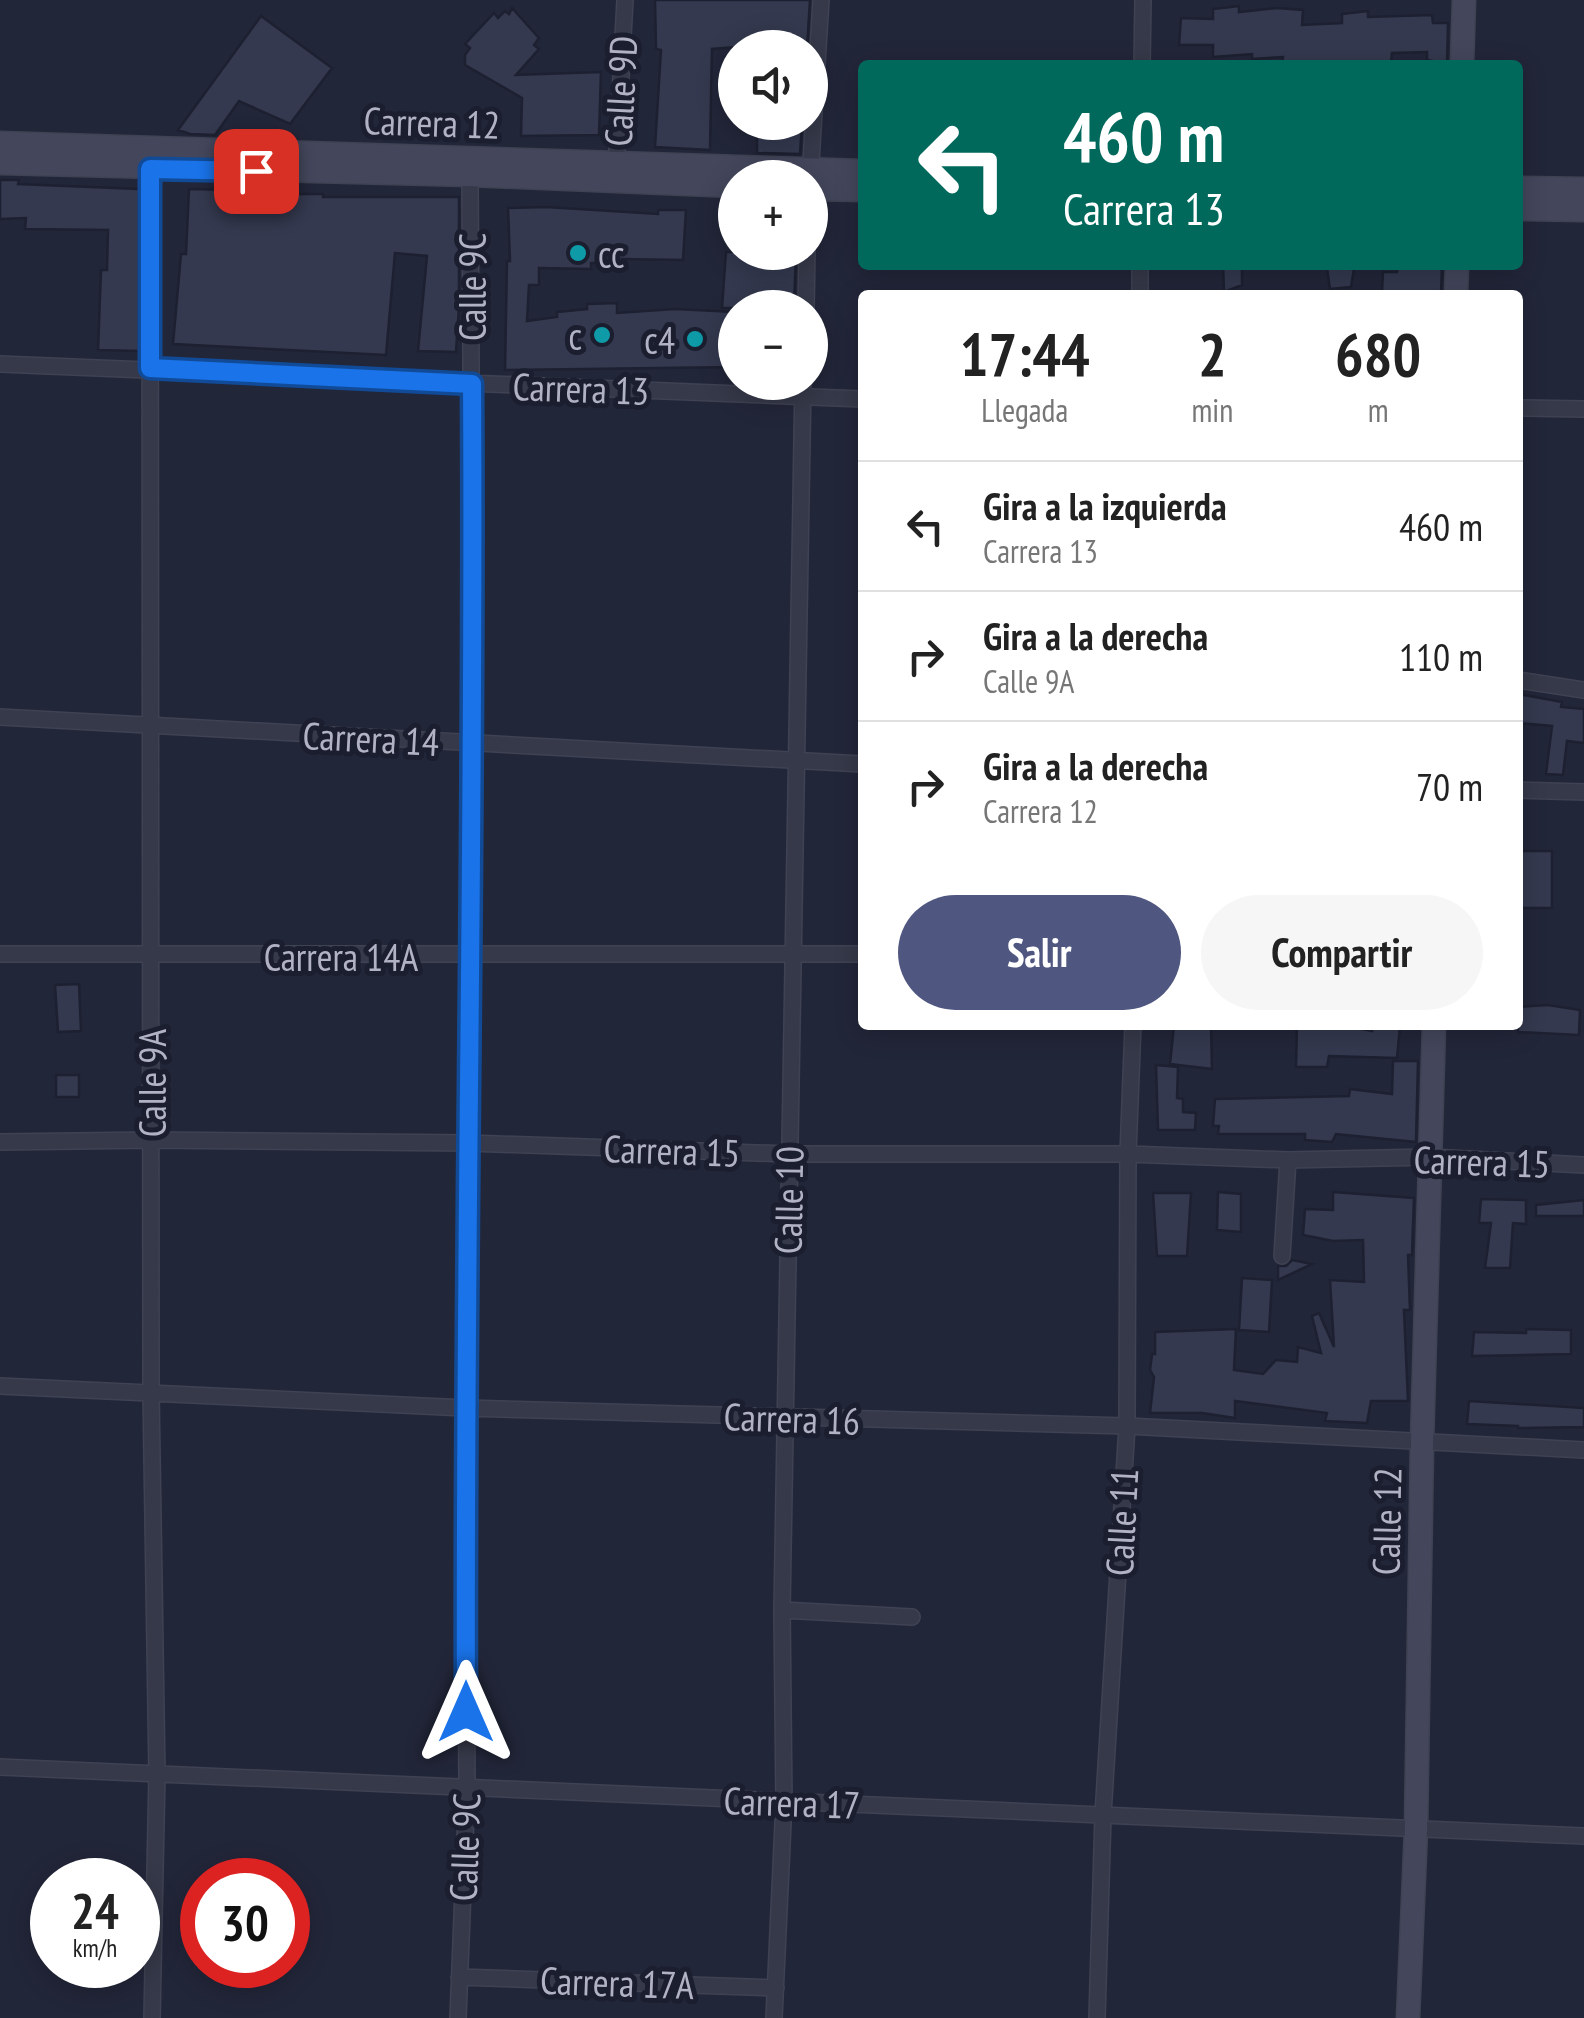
<!DOCTYPE html>
<html lang="es">
<meta charset="utf-8">
<style>
body{margin:0;font-family:"PT Sans Narrow",sans-serif;background:#f6f6f6;color:#222;height:100vh;display:flex;flex-direction:column;font-size:38px;white-space:nowrap}
*{box-sizing:border-box;margin:0}
p{font-size:32px;color:#767676}
.icon{flex:none;width:55px;height:55px;fill:none;stroke:currentColor;stroke-width:2;stroke-linecap:round;stroke-linejoin:round}
.map{position:relative;flex:1;overflow:hidden}
.panel{position:absolute;left:858px;top:290px;width:665px;height:740px;display:flex;flex-direction:column;background:#fff;border-radius:10px;box-shadow:0 5px 25px #0003}
.panel>*{flex:none}
.banner{position:absolute;left:858px;top:60px;width:665px;height:210px;border-radius:10px;box-shadow:0 5px 25px #0003;background:#00695c;color:#fff;overflow:hidden}
.buttons{position:absolute;left:718px;top:30px;display:grid;gap:20px}
.buttons a{display:grid;place-items:center;width:110px;height:110px;border-radius:50%;background:#fff;box-shadow:0 5px 25px #0003;font-size:50px}
.speed{position:absolute;left:30px;top:1858px;display:flex;gap:20px;font-size:50px;font-weight:700;text-align:center}
.speed>*{display:grid;place-content:center;width:130px;height:130px;border-radius:50%;background:#fff;box-shadow:0 5px 25px #0003;line-height:1}
.speed small{font-size:25px;font-weight:400}
.speed .limit{border:15px solid #d22;background:#fff;color:#111}
.pin{position:absolute;display:grid;place-items:center;width:85px;height:85px;color:#fff;margin:-42px;border-radius:20px;box-shadow:0 5px 15px #0006}
.me{position:absolute;width:110px;margin:-55px;rotate:0deg;stroke-linejoin:round;filter:drop-shadow(0 0 8px #0008)}
.turn{display:flex;align-items:center;gap:35px;height:210px;padding:0 40px;font-size:45px}
.turn .icon{width:130px;height:130px;stroke-width:2.5}
.turn b{display:block;font-size:70px;line-height:85px}
.eta{display:flex;justify-content:space-evenly;align-items:center;height:170px;text-align:center}
.eta b{font-size:60px;font-weight:600;line-height:70px}
.action{display:flex;gap:20px;margin-top:auto;padding:20px 40px}
.action a{flex:1;height:115px;border-radius:60px;background:#4f5680;color:#fff;font-size:40px;font-weight:600;line-height:115px;text-align:center}
.action a+a{background:#f6f6f6;color:#222}
ul{padding:0;list-style:none}
li{display:flex;align-items:center;gap:30px;height:130px;padding:0 40px;border-top:2px solid #e0e0e0}
li div{flex:1}
li b{display:block;font-size:38px}
li em{font-style:normal}
.map>svg:first-child{display:block}
</style>
<div class="map">
<svg width="1584" height="2018" viewBox="0 0 1584 2018">
<rect width="100%" height="100%" fill="#222639"/>
<path fill="#34394f" stroke="#1d2030" stroke-width="2.5" d="M 655,0 L 810,0 L 807,48 L 763,45 L 712,49 L 710,150 L 655,147 L 661,50 L 656,49 Z
M 1239,6 L 1239,12 L 1277,8 L 1303,10 L 1302,25 L 1342,23 L 1342,14 L 1368,11 L 1368,17 L 1432,15 L 1433,23 L 1448,23 L 1447,64 L 1427,60 L 1427,52 L 1392,53 L 1391,62 L 1282,65 L 1283,57 L 1252,59 L 1252,54 L 1213,57 L 1213,45 L 1179,45 L 1181,18 L 1213,19 L 1213,9 Z
M 512,8 L 539,38 L 534,45 L 539,49 L 516,75 L 601,72 L 599,135 L 521,136 L 522,98 L 465,65 L 465,55 L 470,48 L 465,44 L 494,13 L 498,18 L 505,11 L 509,14 Z
M 261,16 L 332,68 L 290,124 L 239,101 L 215,135 L 190,134 L 178,130 Z
M 757,122 L 802,122 L 800,154 L 757,153 Z
M 0,180 L 19,180 L 18,184 L 139,189 L 139,351 L 98,350 L 101,270 L 107,270 L 108,230 L 25,229 L 26,218 L 0,219 Z
M 189,189 L 276,191 L 276,194 L 323,194 L 323,197 L 459,197 L 459,307 L 456,352 L 418,351 L 427,256 L 395,253 L 386,355 L 173,344 L 181,254 L 186,254 Z
M 546,207 L 658,214 L 658,210 L 686,210 L 683,260 L 622,259 L 622,263 L 591,263 L 591,269 L 539,268 L 539,285 L 529,285 L 527,321 L 557,317 L 557,312 L 587,309 L 587,304 L 617,303 L 617,313 L 675,309 L 735,312 L 735,367 L 505,370 L 507,261 L 510,261 L 508,208 Z
M 726,252 L 796,252 L 794,308 L 722,308 Z
M 1223,265 L 1242,265 L 1242,285 L 1224,292 Z
M 1398,265 L 1442,265 L 1441,295 L 1382,291 L 1383,272 L 1397,272 Z
M 1327,268 L 1354,269 L 1351,287 L 1330,289 Z
M 1518,694 L 1562,702 L 1561,707 L 1584,709 L 1584,743 L 1567,741 L 1563,775 L 1546,774 L 1552,726 L 1518,723 Z
M 1518,851 L 1552,851 L 1552,908 L 1518,908 Z
M 79,984 L 81,1031 L 58,1032 L 55,985 Z
M 1548,1005 L 1580,1010 L 1579,1035 L 1518,1032 L 1518,1007 Z
M 1174,1025 L 1211,1025 L 1212,1069 L 1170,1064 Z
M 1297,1025 L 1341,1025 L 1372,1031 L 1372,1025 L 1400,1026 L 1397,1058 L 1329,1056 L 1327,1067 L 1296,1067 Z
M 1393,1061 L 1418,1061 L 1416,1142 L 1336,1134 L 1332,1142 L 1305,1140 L 1305,1134 L 1218,1134 L 1219,1126 L 1213,1126 L 1215,1099 L 1349,1096 L 1350,1089 L 1392,1094 Z
M 1156,1065 L 1178,1067 L 1177,1098 L 1183,1099 L 1183,1112 L 1196,1113 L 1195,1130 L 1158,1130 Z
M 56,1075 L 79,1075 L 79,1097 L 56,1097 Z
M 1218,1192 L 1241,1194 L 1241,1232 L 1217,1230 Z
M 1333,1192 L 1414,1198 L 1412,1255 L 1408,1255 L 1410,1310 L 1404,1310 L 1408,1401 L 1371,1401 L 1367,1423 L 1325,1421 L 1327,1413 L 1235,1401 L 1235,1418 L 1202,1413 L 1150,1413 L 1154,1377 L 1150,1370 L 1152,1354 L 1155,1354 L 1155,1332 L 1236,1329 L 1234,1370 L 1263,1374 L 1276,1360 L 1297,1362 L 1298,1347 L 1321,1353 L 1312,1316 L 1319,1313 L 1334,1347 L 1330,1280 L 1364,1282 L 1363,1240 L 1333,1241 L 1303,1235 L 1305,1209 L 1333,1210 Z
M 1153,1193 L 1191,1193 L 1187,1256 L 1157,1256 Z
M 1481,1199 L 1526,1200 L 1526,1224 L 1513,1223 L 1510,1268 L 1485,1268 L 1491,1223 L 1479,1223 Z
M 1584,1200 L 1584,1216 L 1536,1216 L 1536,1205 Z
M 1292,1260 L 1312,1264 L 1278,1280 L 1278,1266 L 1286,1266 Z
M 1242,1278 L 1272,1280 L 1269,1332 L 1239,1330 Z
M 1526,1329 L 1571,1330 L 1571,1354 L 1472,1356 L 1474,1332 L 1526,1333 Z
M 1469,1401 L 1584,1408 L 1584,1427 L 1518,1428 L 1518,1426 L 1467,1424 Z"/>
<g fill="none" stroke-linecap="round" stroke-linejoin="round">
<g stroke="#3f4252" stroke-width="18">
<path id="street" d="M 1142,65 L 1143,0
M 150,157 L 151,1393 L 157,1774 L 152,2018
M 616,169 L 625,0
M 810,178 L 821,0
M 1140,265 L 1140,295
M 806,308 L 807,252
M 0,364 L 862,399
M 1518,408 L 1584,409
M 1518,680 L 1584,690
M 0,717 L 862,764
M 1518,790 L 1584,792
M 0,954 L 862,954
M 0,1142 L 151,1140 L 469,1143 L 788,1154 L 1128,1154 L 1288,1160 L 1430,1157 L 1584,1165
M 1282,1256 L 1288,1160
M 0,1386 L 465,1408 L 1127,1426 L 1584,1450
M 782,1610 L 912,1617
M 0,1767 L 1584,1836
M 459,1977 L 776,1988
M 458,2018 L 467,1788 L 465,1408 L 473,743 L 470,175
M 774,2018 L 784,1802 L 782,1610 L 803,382
M 1097,2018 L 1103,1815 L 1127,1426 L 1128,1154 L 1133,1025"/>
</g>
<g stroke="#3f4252" stroke-width="25">
<path id="secondary" d="M 1462,65 L 1464,0
M 0,143 L 862,171
M 0,163 L 470,175 L 735,186
M 1518,188 L 1584,189
M 810,189 L 862,190
M 1518,209 L 1584,210
M 1456,295 L 1457,265
M 1408,2018 L 1416,1829 L 1422,1442 L 1434,1025"/>
</g>
<use href="#street" stroke="#363949" stroke-width="15"/>
<use href="#secondary" stroke="#44475c" stroke-width="22"/>
</g>
<g fill="none" stroke-linecap="round" stroke-linejoin="round">
<g stroke="#114b97" stroke-width="25">
<path id="route" d="M 256,171 L 150,169 L 150,368 L 472,384 C 475,826 464,1269 466,1712"/>
</g>
<use href="#route" stroke="#1a73e8" stroke-width="18"/>
</g>
<g fill="#0f9aa8" stroke="#1b1e2e" stroke-width="4">
<circle cx="578" cy="253" r="10"/>
<circle cx="602" cy="335" r="10"/>
<circle cx="695" cy="339" r="10"/>
</g>
<g text-anchor="middle" dominant-baseline="central" stroke-width="10" stroke-linejoin="round" paint-order="stroke">
<g font-size="38" fill="#b1b3c5" stroke="#1b1e2e">
<text transform="translate(620 91) rotate(-87)">Calle 9D</text>
<text transform="translate(432 122) rotate(2)">Carrera 12</text>
<text transform="translate(471 287) rotate(-90)">Calle 9C</text>
<text transform="translate(581 388) rotate(2)">Carrera 13</text>
<text transform="translate(371 738) rotate(3)">Carrera 14</text>
<text x="341" y="956">Carrera 14A</text>
<text transform="translate(151 1083) rotate(-90)">Calle 9A</text>
<text transform="translate(672 1150) rotate(2)">Carrera 15</text>
<text transform="translate(1482 1161) rotate(2)">Carrera 15</text>
<text transform="translate(788 1200) rotate(-89)">Calle 10</text>
<text transform="translate(792 1418) rotate(2)">Carrera 16</text>
<text transform="translate(1386 1521) rotate(-89)">Calle 12</text>
<text transform="translate(1121 1522) rotate(-87)">Calle 11</text>
<text transform="translate(792 1802) rotate(2)">Carrera 17</text>
<text transform="translate(464 1847) rotate(-88)">Calle 9C</text>
<text transform="translate(617 1982) rotate(2)">Carrera 17A</text>
</g>
<g font-size="38" fill="#b1b3c5" stroke="#1b1e2e" text-anchor="end">
<text x="598" y="253" text-anchor="start">cc</text>
<text x="582" y="335">c</text>
<text x="675" y="339">c4</text>
</g>
</g>
</svg>
<div class="buttons">
<a><svg class="icon" aria-label="sound" viewBox="0 0 24 24"><path d="M4 9h4l5-4v14l-5-4H4zM17 9q2 3 0 6"/></svg></a>
<a>+</a>
<a>−</a>
</div>
<div class="speed"><div>24<small>km/h</small></div><div class="limit">30</div></div>
<div class="pin" style="left:256px;top:171px;background:#d93025"><svg class="icon" aria-label="arrive" viewBox="0 0 24 24"><path d="M6 21V4h12l-3 4 3 4H6"/></svg></div>
<svg class="me" style="left:466px;top:1712px" viewBox="-20 -20 40 40"><path d="M0-17L14 15 0 8-14 15z" fill="#1a73e8" stroke="#fff" stroke-width="4"/></svg>
<div class="banner">
<div class="turn"><svg class="icon" aria-label="left" viewBox="0 0 24 24"><path d="M17 20v-9H6M10 6l-5 5 5 5"/></svg><div><b>460 m</b>Carrera 13</div></div>
</div>
<section class="panel">
<div class="eta">
<div><b>17:44</b><p>Llegada</p></div>
<div><b>2</b><p>min</p></div>
<div><b>680</b><p>m</p></div>
</div>
<ul>
<li><svg class="icon" aria-label="left" viewBox="0 0 24 24"><path d="M17 20v-9H6M10 6l-5 5 5 5"/></svg><div><b>Gira a la izquierda</b><p>Carrera 13</p></div><em>460 m</em></li>
<li><svg class="icon" aria-label="right" viewBox="0 0 24 24"><path d="M7 20v-9h11M14 6l5 5-5 5"/></svg><div><b>Gira a la derecha</b><p>Calle 9A</p></div><em>110 m</em></li>
<li><svg class="icon" aria-label="right" viewBox="0 0 24 24"><path d="M7 20v-9h11M14 6l5 5-5 5"/></svg><div><b>Gira a la derecha</b><p>Carrera 12</p></div><em>70 m</em></li>
</ul>
<div class="action"><a>Salir</a><a>Compartir</a></div>
</section>
</div>
